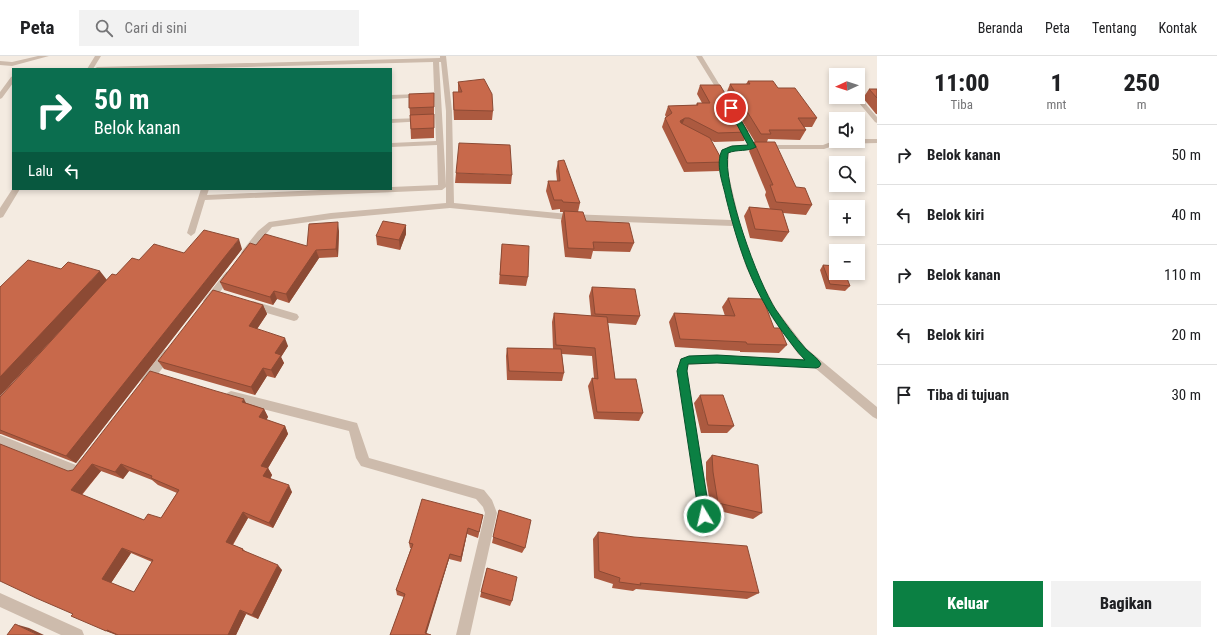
<!DOCTYPE html>
<html lang="id">
<meta charset="utf-8">
<style>
body{margin:0;font-family:"Roboto Condensed",sans-serif;background:#f2f2f2;color:#202124;height:100vh;display:flex;flex-direction:column;font-size:15px;white-space:nowrap}
*{box-sizing:border-box;margin:0}
p{font-size:13px;color:#757577}
.icon{flex:none;width:22px;height:22px;fill:none;stroke:currentColor;stroke-width:2;stroke-linecap:round;stroke-linejoin:round}
.map{position:relative;flex:1;overflow:hidden}
.panel{display:flex;flex-direction:column;background:#fff;width:340px}
.panel>*{flex:none}
.banner{position:absolute;left:12px;top:12px;width:380px;height:122px;border-radius:0px;box-shadow:0 2px 6px #0003;background:#0b6e4f;color:#fff;overflow:hidden}
.needle{width:26px;rotate:267deg}
.fabs{position:absolute;left:829px;top:12px;display:grid;gap:8px}
.fabs a{display:grid;place-items:center;width:36px;height:36px;border-radius:0px;background:#fff;box-shadow:0 2px 6px #0003;font-size:20px}
.pin{position:absolute;display:grid;place-items:center;width:34px;height:34px;color:#fff;margin:-17px;border:2px solid #fff;border-radius:50%;box-shadow:0 1px 4px #0007}
.me{position:absolute;width:44px;margin:-22px;rotate:351deg;stroke-linejoin:round;filter:drop-shadow(0 0 3px #0008)}
.turn{display:flex;align-items:center;gap:14px;height:84px;padding:0 16px;font-size:18px}
.turn .icon{width:52px;height:52px;stroke-width:2.5}
.turn b{display:block;font-size:28px;line-height:34px}
.then{display:flex;align-items:center;height:38px;padding:0 16px;background:#0003;gap:8px;font-size:15px}
.eta{display:flex;justify-content:space-evenly;align-items:center;height:68px;text-align:center}
.eta b{font-size:24px;font-weight:800;line-height:28px}
.button{display:flex;gap:8px;margin-top:auto;padding:8px 16px}
.button a{flex:1;height:46px;border-radius:0px;background:#0b8043;color:#fff;font-size:16px;font-weight:800;line-height:46px;text-align:center}
.button a+a{background:#f2f2f2;color:#202124}
ul{padding:0;list-style:none}
li{display:flex;align-items:center;gap:12px;height:60px;padding:0 16px;border-top:1px solid #e0e0e0}
li div{flex:1}
li b{display:block;font-size:15px}
li em{font-style:normal}
header{display:flex;align-items:center;gap:24px;box-sizing:border-box;height:56px;padding:0 20px;background:#fff;border-bottom:1px solid #e0e0e0}
header strong{font-size:19px}
nav{display:flex;gap:22px;margin-inline-start:auto;font-size:14px}
.search{width:280px;height:36px;background:#f2f2f2;display:flex;align-items:center;gap:10px;box-sizing:border-box;padding:0 14px;border-radius:0px;color:#757577;font-size:15px}
main{display:flex;flex:1;min-height:0}
.map>svg:first-child{display:block}
</style>
<header>
<strong>Peta</strong>
<div class="search"><svg class="icon" aria-label="search" viewBox="0 0 24 24"><circle cx="10" cy="10" r="6"/><path d="M15 15l6 6"/></svg>Cari di sini</div>
<nav><a>Beranda</a><a>Peta</a><a>Tentang</a><a>Kontak</a></nav>
</header>
<main>
<div class="map">
<svg width="877" height="579" viewBox="0 0 877 579">
<rect width="100%" height="100%" fill="#f4ebe1"/>
<g fill="none" stroke-linecap="round" stroke-linejoin="round">
<path fill="#cdbbac" fill-rule="evenodd" d="M 38,0 L 49,0 L 12,10 L 0,9 L 0,5 L 12,6 Z
M 95,0 L 101,0 L 93,13 L 87,13 Z
M 440,0 L 446,0 L 452,55 L 454,147 L 568,158 L 731,164 L 720,116 L 721,96 L 729,90 L 748,89 L 736,68 L 737,66 L 743,66 L 757,91 C 749,96 737,92 729,97 L 728,116 L 740,167 L 754,211 L 776,253 L 806,292 L 877,351 L 877,363 L 873,361 L 815,312 L 717,307 L 689,309 L 687,315 L 713,475 L 711,479 L 707,481 L 703,479 L 677,315 L 680,303 L 689,300 L 717,299 L 805,303 L 798,298 L 767,255 L 746,211 L 733,170 L 568,164 L 450,152 L 331,163 L 272,171 L 248,199 L 242,199 L 241,197 L 242,195 L 258,175 L 269,166 L 331,157 L 446,147 L 446,131 L 442,134 L 205,144 L 195,177 L 191,180 L 187,177 L 201,133 L 209,133 L 207,139 L 342,133 L 391,133 L 391,131 L 438,129 L 437,89 L 391,91 L 391,87 L 436,85 L 433,6 L 168,13 L 94,13 L 97,11 L 440,2 ZM 439,6 L 441,6 L 446,55 L 446,129 Z
M 696,0 L 702,0 L 727,41 L 726,42 L 722,42 Z
M 13,20 L 13,27 L 2,42 L 0,43 L 0,36 L 11,21 Z
M 421,38 L 424,40 L 423,41 L 391,43 L 391,39 Z
M 858,39 L 877,61 L 877,67 L 875,66 L 854,41 L 858,41 Z
M 423,62 L 427,64 L 425,65 L 391,67 L 391,63 Z
M 858,83 L 877,83 L 877,87 L 839,88 L 824,93 L 765,93 L 761,91 L 765,89 L 823,89 L 836,84 L 858,85 Z
M 13,132 L 13,133 L 20,133 L 3,161 L 0,162 L 0,152 Z
M 229,215 L 232,216 L 234,218 L 232,220 L 211,248 L 205,248 L 203,245 L 205,242 L 226,216 Z
M 253,245 L 297,258 L 299,261 L 297,264 L 294,265 L 250,252 L 248,249 Z
M 168,293 L 172,294 L 173,297 L 172,300 L 150,328 L 146,329 L 142,328 L 141,325 L 142,322 L 164,294 Z
M 231,335 L 357,367 L 369,402 L 484,434 L 492,444 L 497,457 L 470,579 L 456,579 L 485,457 L 483,451 L 476,443 L 361,410 L 356,402 L 349,375 L 231,345 L 227,343 L 226,340 L 227,337 Z
M 0,379 L 76,409 L 79,404 L 83,403 L 87,404 L 89,408 L 82,419 L 78,420 L 0,389 Z
M 0,537 L 82,574 L 84,579 L 61,579 L 0,551 Z"/>
</g>
<path fill="#ac5a40" fill-rule="evenodd" d="M 748,25 L 778,32 L 817,62 L 812,71 L 804,71 L 806,74 L 800,84 L 768,83 L 767,86 L 796,131 L 812,149 L 806,159 L 783,157 L 789,176 L 782,186 L 750,182 L 744,160 L 749,151 L 770,153 L 765,139 L 766,136 L 749,95 L 754,86 L 755,86 L 726,38 L 730,28 L 746,28 Z
M 458,26 L 493,55 L 492,64 L 454,64 L 453,46 L 453,36 L 458,36 Z
M 700,29 L 748,76 L 744,85 L 714,86 L 711,84 L 723,106 L 719,115 L 684,116 L 662,71 L 665,62 L 666,61 L 665,59 L 668,50 L 696,49 L 697,47 L 702,47 L 697,38 Z
M 869,33 L 877,33 L 877,58 L 876,58 L 863,42 Z
M 409,38 L 434,51 L 434,82 L 411,83 Z
M 558,105 L 580,147 L 578,156 L 586,165 L 634,187 L 630,196 L 593,195 L 591,203 L 565,201 L 561,165 L 563,156 L 560,156 L 560,153 L 552,154 L 546,135 L 548,125 L 557,125 L 556,115 Z
M 456,117 L 512,119 L 511,128 L 455,127 Z
M 406,169 L 406,178 L 400,194 L 377,189 L 376,180 Z
M 339,175 L 338,201 L 319,202 L 289,247 L 277,243 L 273,249 L 224,234 L 220,226 L 307,190 Z
M 502,188 L 528,221 L 526,230 L 499,228 Z
M 242,193 L 76,407 L 1,378 L 0,378 L 0,341 L 87,245 L 0,340 L 0,231 L 107,224 L 116,219 L 139,204 L 184,197 Z
M 823,209 L 850,230 L 845,235 L 826,233 L 820,214 Z
M 592,231 L 640,260 L 636,269 L 608,267 L 615,323 L 643,357 L 639,365 L 594,363 L 588,330 L 592,322 L 594,322 L 592,300 L 562,298 L 564,317 L 562,325 L 507,324 L 506,300 L 507,292 L 553,293 L 552,266 L 554,257 L 591,260 L 589,240 Z
M 728,242 L 774,272 L 787,289 L 779,297 L 740,296 L 740,295 L 675,291 L 669,266 L 674,257 L 725,260 L 722,251 Z
M 263,249 L 267,258 L 257,273 L 288,290 L 281,301 L 284,307 L 275,322 L 267,320 L 255,339 L 164,313 L 158,305 Z
M 700,339 L 734,370 L 727,377 L 701,377 L 694,347 Z
M 246,347 L 264,353 L 268,361 L 266,364 L 285,370 L 288,378 L 268,412 L 272,419 L 270,423 L 292,436 L 273,472 L 248,462 L 233,489 L 243,493 L 246,496 L 282,514 L 258,563 L 246,558 L 236,579 L 118,579 L 106,575 L 73,558 L 68,415 L 73,414 ZM 101,415 L 123,423 L 129,415 L 152,424 L 158,429 L 177,437 L 161,462 L 144,464 L 82,439 ZM 131,497 L 152,506 L 134,536 L 111,527 Z
M 712,399 L 762,457 L 753,463 L 711,453 L 706,423 L 706,406 Z
M 499,454 L 525,492 L 522,497 L 492,487 Z
M 483,459 L 478,482 L 467,478 L 461,506 L 449,503 L 426,577 L 390,579 L 404,541 L 397,539 L 396,534 L 411,492 L 410,492 L 409,487 Z
M 598,476 L 759,537 L 747,543 L 636,533 L 633,535 L 612,532 L 613,528 L 594,522 L 593,483 Z
M 487,512 L 512,545 L 510,550 L 480,541 Z"/>
<path fill="#8c4a34" d="M 685,62 L 681,71 L 680,65 Z
M 338,166 L 339,175 L 338,201 L 336,193 Z
M 406,169 L 406,178 L 400,194 L 399,184 Z
M 239,183 L 242,193 L 76,407 L 66,400 Z
M 316,194 L 319,202 L 289,247 L 286,238 Z
M 100,215 L 107,224 L 0,340 L 0,321 Z
M 274,235 L 277,243 L 273,249 L 270,241 Z
M 263,249 L 267,258 L 253,279 L 249,270 Z
M 285,282 L 288,290 L 281,301 L 284,307 L 275,322 L 271,314 L 275,297 Z
M 263,312 L 267,320 L 255,339 L 251,331 Z
M 244,343 L 248,351 L 242,346 Z
M 264,353 L 268,361 L 263,369 L 259,361 Z
M 285,370 L 288,378 L 268,412 L 272,419 L 268,427 L 263,420 L 261,410 Z
M 92,408 L 101,415 L 80,440 L 71,434 Z
M 121,408 L 129,415 L 123,423 L 115,416 Z
M 289,429 L 292,436 L 273,472 L 269,467 Z
M 243,456 L 248,462 L 231,491 L 226,486 Z
M 468,472 L 467,478 L 461,506 L 461,501 Z
M 122,492 L 131,497 L 111,527 L 102,523 Z
M 450,498 L 449,503 L 426,579 L 425,577 Z
M 278,509 L 282,514 L 258,563 L 252,559 Z
M 240,554 L 246,558 L 236,579 L 228,579 Z
M 15,568 L 29,572 L 44,579 L 38,579 Z
M 107,574 L 116,577 L 116,579 L 106,575 Z"/>
<path fill="#c8694b" stroke="#8c4a34" fill-rule="evenodd" d="M 484,23 L 492,38 L 493,55 L 454,54 L 453,36 L 462,36 L 458,26 Z
M 748,25 L 773,25 L 778,32 L 795,32 L 817,62 L 798,62 L 806,74 L 769,74 L 771,78 L 761,78 L 730,28 L 750,28 Z
M 700,29 L 720,29 L 748,76 L 718,77 L 689,62 L 685,62 L 680,65 L 681,67 L 710,82 L 723,106 L 687,107 L 665,62 L 672,57 L 668,50 L 698,49 L 697,47 L 710,47 Z
M 869,33 L 877,33 L 877,42 Z
M 434,37 L 434,51 L 409,52 L 409,38 Z
M 434,58 L 434,72 L 411,73 L 410,59 Z
M 754,86 L 775,86 L 796,131 L 805,132 L 812,149 L 776,146 L 770,129 L 773,129 Z
M 459,87 L 510,89 L 512,119 L 456,117 Z
M 564,104 L 580,147 L 563,146 L 562,144 L 554,144 L 548,125 L 560,125 L 558,105 Z
M 749,151 L 782,154 L 789,176 L 755,173 Z
M 564,155 L 583,156 L 586,165 L 629,167 L 634,187 L 593,186 L 594,193 L 568,192 Z
M 383,165 L 406,169 L 399,184 L 376,180 Z
M 338,166 L 336,193 L 316,194 L 286,238 L 274,235 L 270,241 L 220,226 L 250,187 L 256,189 L 265,178 L 307,190 L 309,168 Z
M 204,174 L 239,183 L 66,400 L 0,374 L 0,341 L 112,218 L 116,219 L 132,202 L 139,204 L 154,188 L 184,197 Z
M 502,188 L 529,190 L 528,221 L 500,219 Z
M 28,204 L 61,213 L 68,206 L 100,215 L 0,321 L 0,231 Z
M 823,209 L 836,210 L 836,217 L 845,217 L 850,230 L 830,228 Z
M 592,231 L 635,233 L 640,260 L 595,258 Z
M 213,234 L 263,249 L 249,270 L 285,282 L 275,297 L 281,299 L 271,314 L 263,312 L 251,331 L 158,305 Z
M 728,242 L 763,243 L 774,272 L 780,272 L 787,289 L 747,288 L 746,286 L 680,283 L 674,257 L 735,260 Z
M 554,257 L 607,261 L 615,323 L 636,323 L 643,357 L 597,356 L 592,322 L 598,323 L 595,292 L 556,289 Z
M 507,292 L 561,293 L 564,317 L 509,315 Z
M 150,315 L 216,335 L 244,343 L 242,346 L 264,353 L 259,361 L 285,370 L 261,410 L 268,412 L 263,420 L 289,429 L 269,467 L 243,456 L 226,486 L 243,493 L 242,494 L 278,509 L 252,559 L 240,554 L 228,579 L 118,579 L 107,574 L 106,575 L 71,560 L 73,558 L 36,542 L 0,525 L 0,388 L 68,415 L 73,414 ZM 92,408 L 115,416 L 121,408 L 152,420 L 151,422 L 179,434 L 161,462 L 148,458 L 144,464 L 71,434 ZM 122,492 L 153,504 L 134,536 L 102,523 Z
M 700,339 L 723,339 L 734,370 L 708,369 Z
M 712,399 L 758,409 L 762,457 L 718,447 L 713,416 Z
M 422,443 L 483,459 L 479,476 L 468,472 L 461,501 L 450,498 L 425,577 L 431,579 L 390,579 L 405,538 L 396,534 L 413,488 L 409,487 Z
M 499,454 L 531,464 L 525,492 L 493,481 Z
M 598,476 L 634,481 L 747,490 L 759,537 L 640,527 L 641,529 L 619,526 L 620,522 L 599,515 Z
M 487,512 L 517,521 L 512,545 L 481,536 Z
M 15,568 L 38,579 L 7,579 Z"/>
<path fill="#0b8043" stroke="#07532c" d="M 731,50 L 734,52 L 756,91 C 748,96 737,93 728,97 C 722,128 758,227 776,254 C 785,267 795,281 806,293 C 811,298 818,302 821,308 L 819,311 L 816,312 L 717,307 L 688,308 L 687,315 L 710,460 L 708,464 L 704,466 L 700,464 L 699,460 L 677,315 L 681,303 L 689,300 L 717,299 L 805,304 C 797,296 791,287 784,278 C 752,234 739,194 726,142 C 723,127 715,109 722,94 L 732,90 L 748,89 L 728,52 Z"/>
</svg>
<div class="fabs">
<a><svg class="needle" viewBox="-14 -14 28 28"><path d="M0-13l5 13h-10z" fill="#e53935"/><path d="M0 13l5-13h-10z" fill="#757577"/></svg></a>
<a><svg class="icon" aria-label="sound" viewBox="0 0 24 24"><path d="M4 9h4l5-4v14l-5-4H4zM17 9q2 3 0 6"/></svg></a>
<a><svg class="icon" aria-label="search" viewBox="0 0 24 24"><circle cx="10" cy="10" r="6"/><path d="M15 15l6 6"/></svg></a>
<a>+</a>
<a>−</a>
</div>
<div class="pin" style="left:731px;top:52px;background:#d93025"><svg class="icon" aria-label="arrive" viewBox="0 0 24 24"><path d="M6 21V4h12l-3 4 3 4H6"/></svg></div>
<svg class="me" style="left:704px;top:460px" viewBox="-20 -20 40 40"><circle r="17" fill="#0b8043" stroke="#fff" stroke-width="3"/><path d="M0-11L8 9 0 5-8 9z" fill="#fff"/></svg>
<div class="banner">
<div class="turn"><svg class="icon" aria-label="right" viewBox="0 0 24 24"><path d="M7 20v-9h11M14 6l5 5-5 5"/></svg><div><b>50 m</b>Belok kanan</div></div>
<div class="then">Lalu<svg class="icon" aria-label="left" viewBox="0 0 24 24"><path d="M17 20v-9H6M10 6l-5 5 5 5"/></svg></div>
</div>
</div>
<section class="panel">
<div class="eta">
<div><b>11:00</b><p>Tiba</p></div>
<div><b>1</b><p>mnt</p></div>
<div><b>250</b><p>m</p></div>
</div>
<ul>
<li><svg class="icon" aria-label="right" viewBox="0 0 24 24"><path d="M7 20v-9h11M14 6l5 5-5 5"/></svg><div><b>Belok kanan</b></div><em>50 m</em></li>
<li><svg class="icon" aria-label="left" viewBox="0 0 24 24"><path d="M17 20v-9H6M10 6l-5 5 5 5"/></svg><div><b>Belok kiri</b></div><em>40 m</em></li>
<li><svg class="icon" aria-label="right" viewBox="0 0 24 24"><path d="M7 20v-9h11M14 6l5 5-5 5"/></svg><div><b>Belok kanan</b></div><em>110 m</em></li>
<li><svg class="icon" aria-label="left" viewBox="0 0 24 24"><path d="M17 20v-9H6M10 6l-5 5 5 5"/></svg><div><b>Belok kiri</b></div><em>20 m</em></li>
<li><svg class="icon" aria-label="arrive" viewBox="0 0 24 24"><path d="M6 21V4h12l-3 4 3 4H6"/></svg><div><b>Tiba di tujuan</b></div><em>30 m</em></li>
</ul>
<div class="button"><a>Keluar</a><a>Bagikan</a></div>
</section>
</main>
